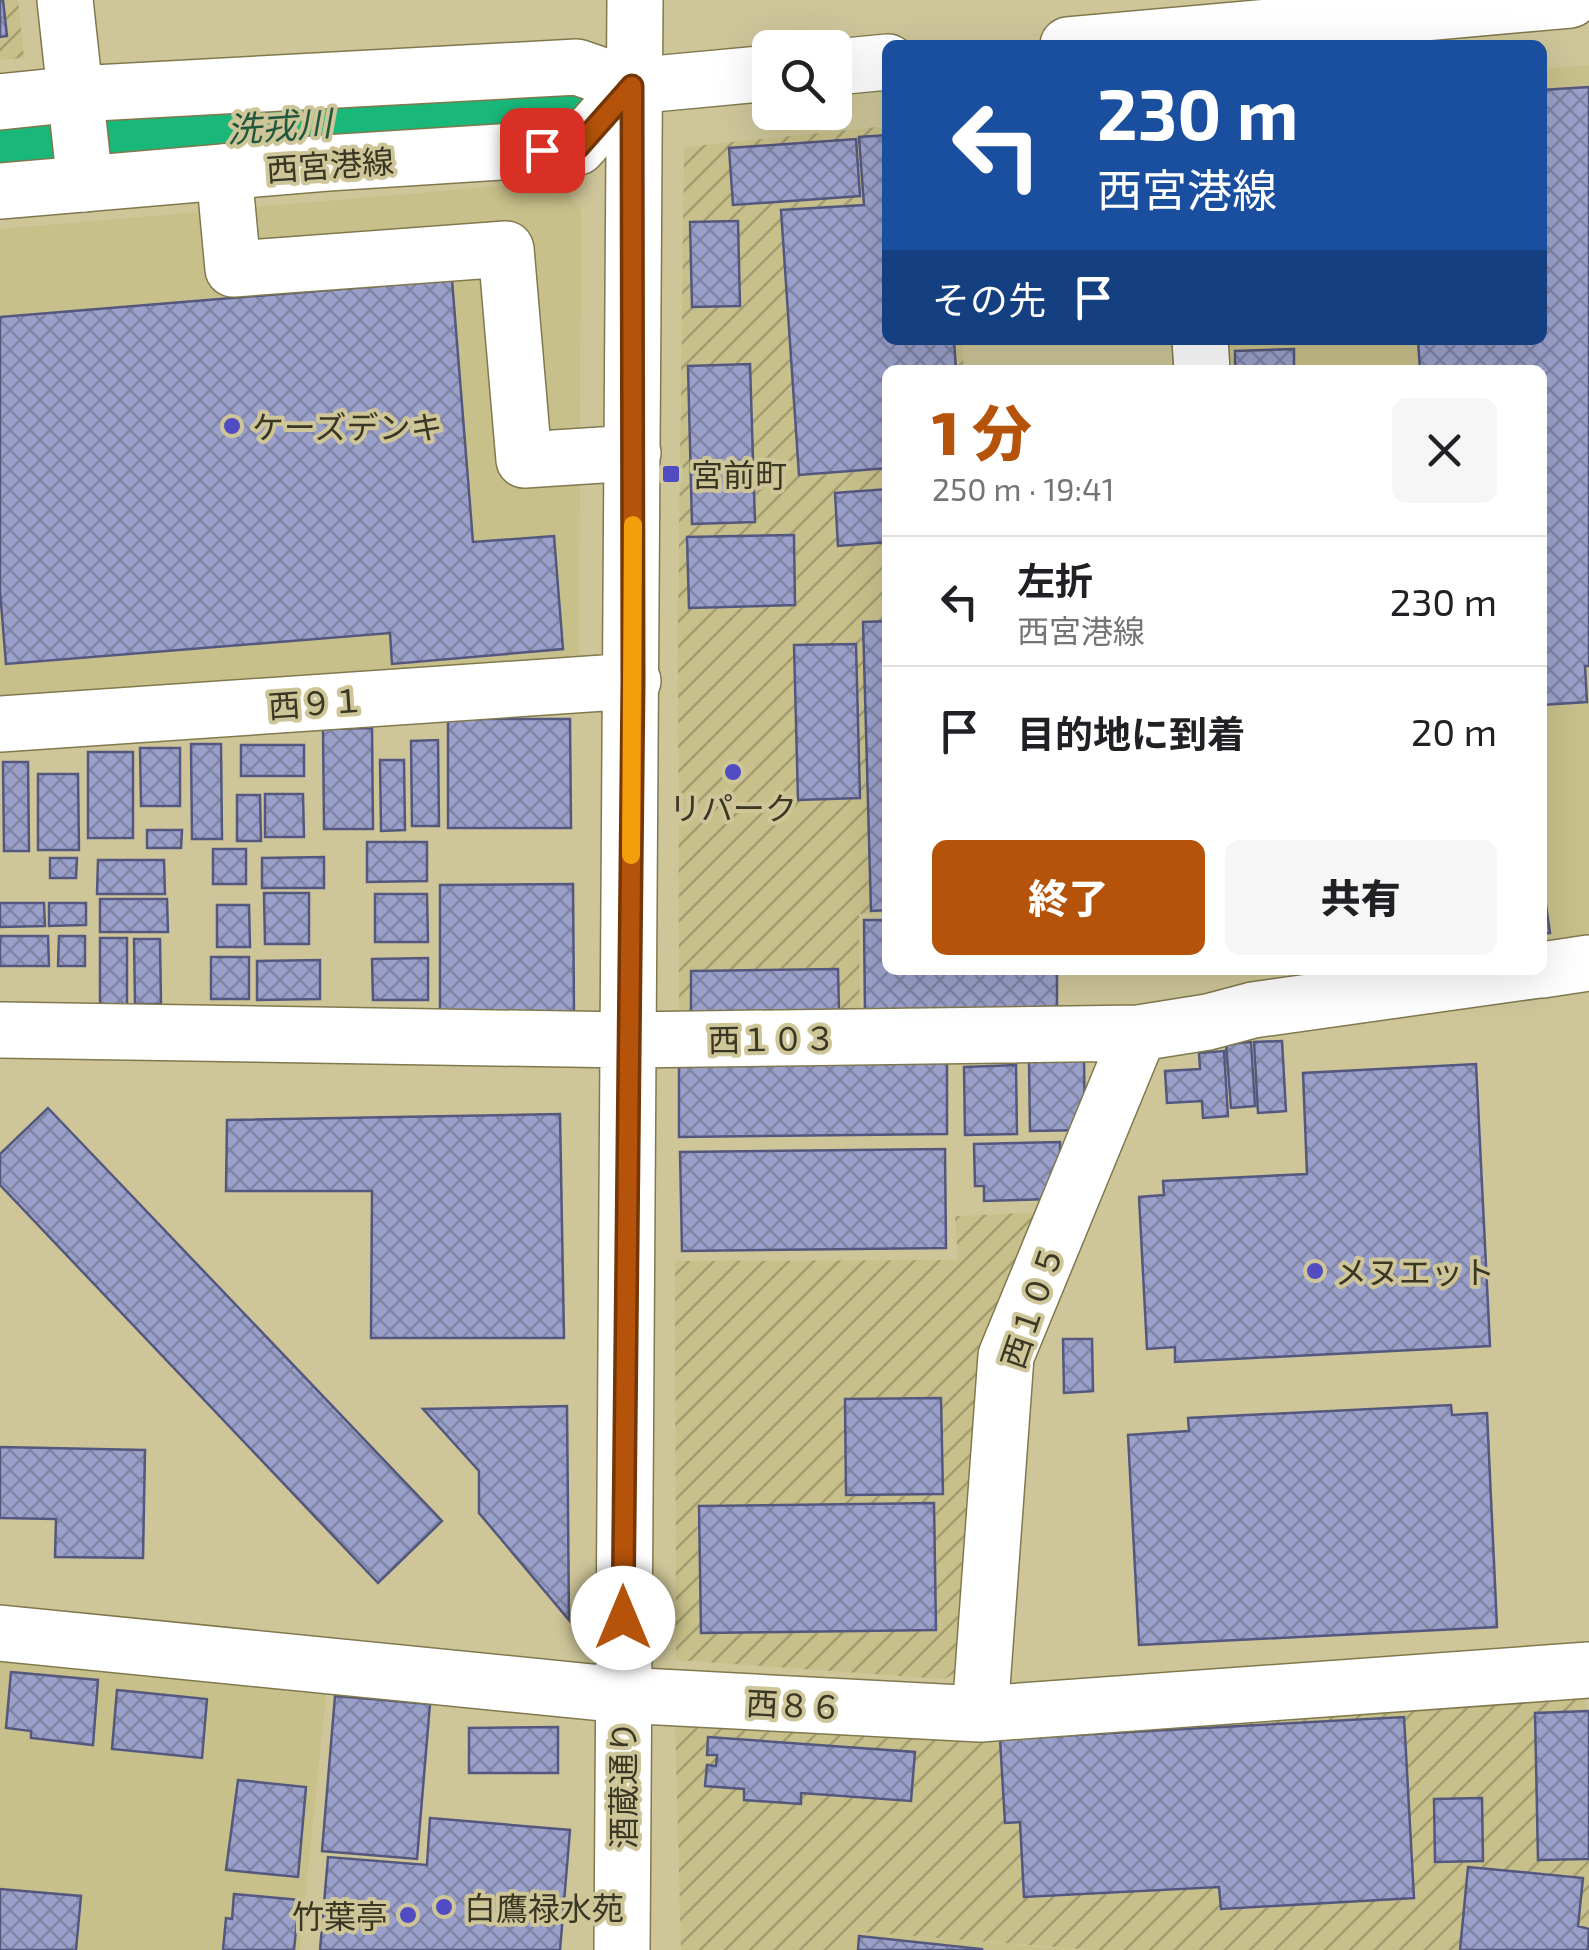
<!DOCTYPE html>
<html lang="ja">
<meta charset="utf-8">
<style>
body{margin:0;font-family:"Exo 2","Noto Sans JP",sans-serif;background:#f6f6f6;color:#202124;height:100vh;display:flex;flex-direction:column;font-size:38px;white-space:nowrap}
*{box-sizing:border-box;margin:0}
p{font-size:32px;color:#757577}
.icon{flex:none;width:55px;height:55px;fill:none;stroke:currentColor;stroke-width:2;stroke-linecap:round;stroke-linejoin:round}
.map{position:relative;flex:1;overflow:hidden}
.drawer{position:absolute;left:882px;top:365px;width:665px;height:610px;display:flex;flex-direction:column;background:#fff;border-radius:15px;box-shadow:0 10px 40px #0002}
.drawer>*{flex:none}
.top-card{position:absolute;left:882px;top:40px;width:665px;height:305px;border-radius:15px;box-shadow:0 10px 40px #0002;background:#1a4fa0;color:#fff;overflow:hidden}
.buttons{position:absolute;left:752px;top:30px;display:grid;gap:20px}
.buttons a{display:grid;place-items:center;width:100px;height:100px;border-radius:15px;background:#fff;box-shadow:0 10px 40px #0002;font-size:50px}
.pin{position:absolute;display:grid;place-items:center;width:85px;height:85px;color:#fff;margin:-42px;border-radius:20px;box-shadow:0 5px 15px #0006}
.me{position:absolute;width:110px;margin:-55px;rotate:0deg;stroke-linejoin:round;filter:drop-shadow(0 0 8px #0008)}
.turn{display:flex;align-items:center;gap:35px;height:210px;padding:0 50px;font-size:45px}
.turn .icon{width:130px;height:130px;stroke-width:2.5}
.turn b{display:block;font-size:70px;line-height:85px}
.then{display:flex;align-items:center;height:95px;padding:0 50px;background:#0003;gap:20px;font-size:38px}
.round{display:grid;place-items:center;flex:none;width:105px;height:105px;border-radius:15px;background:#f6f6f6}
.overview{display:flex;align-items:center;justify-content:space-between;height:170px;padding:0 50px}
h1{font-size:60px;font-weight:800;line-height:75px;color:#b45309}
.button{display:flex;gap:20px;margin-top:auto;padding:20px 50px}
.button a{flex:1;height:115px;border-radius:15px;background:#b45309;color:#fff;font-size:40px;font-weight:800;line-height:115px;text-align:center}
.button a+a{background:#f6f6f6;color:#202124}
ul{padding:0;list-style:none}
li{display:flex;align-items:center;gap:30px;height:130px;padding:0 50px;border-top:2px solid #e0e0e0}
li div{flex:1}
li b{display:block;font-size:38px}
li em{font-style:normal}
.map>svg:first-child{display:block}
</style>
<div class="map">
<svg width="1589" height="1950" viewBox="0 0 1589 1950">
<defs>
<pattern id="industrial-furrows" width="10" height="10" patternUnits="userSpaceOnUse" patternTransform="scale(2.5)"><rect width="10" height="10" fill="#c8c08a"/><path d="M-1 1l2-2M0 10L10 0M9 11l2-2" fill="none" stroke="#a39d71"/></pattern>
<pattern id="building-cross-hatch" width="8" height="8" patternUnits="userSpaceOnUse" patternTransform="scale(2.5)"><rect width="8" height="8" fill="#9ba0ca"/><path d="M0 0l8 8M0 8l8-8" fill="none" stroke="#7f83a4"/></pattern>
</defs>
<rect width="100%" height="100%" fill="#cec699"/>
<path fill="#c8c08a" d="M 1589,65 L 1589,936 L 1543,943 L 1542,370 L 1224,370 L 1222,340 L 1542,340 L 1543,69 Z
M 557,181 L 581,208 L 579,668 L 0,699 L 0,229 Z
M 0,1661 L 326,1694 L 300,1950 L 0,1950 Z
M 850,1931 L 1077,1950 L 848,1950 Z"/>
<path fill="url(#industrial-furrows)" d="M 0,0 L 18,0 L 24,58 L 0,60 Z
M 887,126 L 888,340 L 962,340 L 964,370 L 888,370 L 887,913 L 859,914 L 860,1025 L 679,1025 L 678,618 L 684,147 Z
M 1046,1212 L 979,1347 L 959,1671 L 944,1679 L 676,1660 L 675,1261 L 958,1260 L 955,1216 Z
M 1585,1696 L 1589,1740 L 1589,1950 L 1092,1950 L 850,1931 L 848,1950 L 681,1950 L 675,1722 Z"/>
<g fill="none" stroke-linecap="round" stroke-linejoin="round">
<path stroke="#19b87a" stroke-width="80" d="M 0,147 L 558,104"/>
</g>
<path fill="url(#building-cross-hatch)" stroke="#55587e" stroke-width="2.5" d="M 0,0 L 3,0 L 7,36 L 0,37 Z
M 1589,87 L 1589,666 L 1585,666 L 1587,702 L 1542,705 L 1542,370 L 1420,370 L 1418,340 L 1542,340 L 1542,90 Z
M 888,135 L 888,340 L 954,340 L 956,370 L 888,370 L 888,468 L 799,475 L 781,210 L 864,205 L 859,137 Z
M 856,139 L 860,196 L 733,205 L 729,148 Z
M 738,221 L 740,306 L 692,307 L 690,222 Z
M 452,280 L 473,542 L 554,536 L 563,649 L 392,664 L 390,633 L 6,664 L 0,591 L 0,317 Z
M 1294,349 L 1294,366 L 1235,368 L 1235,351 Z
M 750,364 L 755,522 L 692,524 L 688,366 Z
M 888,489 L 888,542 L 838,546 L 835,493 Z
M 794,535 L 795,605 L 689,608 L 687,537 Z
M 888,621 L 888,910 L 871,911 L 863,622 Z
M 856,644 L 860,798 L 798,800 L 794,645 Z
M 448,719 L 570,719 L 571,828 L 448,828 Z
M 372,728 L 373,829 L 324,829 L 323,729 Z
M 438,740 L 439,826 L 412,826 L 411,741 Z
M 191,744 L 221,744 L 222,839 L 192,839 Z
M 241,745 L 304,745 L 304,776 L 241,776 Z
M 140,748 L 180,748 L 180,806 L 141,806 Z
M 88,752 L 133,752 L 133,838 L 88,838 Z
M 380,760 L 404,760 L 405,830 L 381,831 Z
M 3,762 L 28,762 L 29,851 L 4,851 Z
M 38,774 L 78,774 L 79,850 L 38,850 Z
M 265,794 L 303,794 L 304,837 L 265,837 Z
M 237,795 L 260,795 L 261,841 L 237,841 Z
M 147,830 L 182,830 L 181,848 L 147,848 Z
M 367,842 L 427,842 L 427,881 L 367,882 Z
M 213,849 L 246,849 L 246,884 L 213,884 Z
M 324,857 L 324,888 L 262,888 L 262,858 Z
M 50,858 L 77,858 L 76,878 L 50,878 Z
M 98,860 L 164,860 L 165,894 L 97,894 Z
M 1542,878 L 1550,933 L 1542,934 Z
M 573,884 L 574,1012 L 440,1012 L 440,885 Z
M 264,893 L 309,893 L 309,944 L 265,944 Z
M 375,894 L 427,894 L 428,942 L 375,942 Z
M 100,899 L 167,899 L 168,932 L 100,932 Z
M 0,903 L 44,903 L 45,926 L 0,927 Z
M 49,903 L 86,903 L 86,925 L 49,926 Z
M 217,905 L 249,905 L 250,947 L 217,947 Z
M 864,920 L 888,920 L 888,970 L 1057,970 L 1057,1015 L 865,1016 Z
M 0,936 L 48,936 L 49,966 L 0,966 Z
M 59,936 L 85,936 L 85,966 L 58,966 Z
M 100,938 L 127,938 L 127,1006 L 100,1006 Z
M 134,939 L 160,939 L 161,1004 L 135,1004 Z
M 211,957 L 249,957 L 249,999 L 211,999 Z
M 428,958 L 428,1000 L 373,1000 L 372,959 Z
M 320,960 L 320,999 L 257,1000 L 257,961 Z
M 838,969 L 839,1011 L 691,1013 L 691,971 Z
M 1282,1041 L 1286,1111 L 1258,1113 L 1254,1042 Z
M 1251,1042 L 1255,1106 L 1231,1108 L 1226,1044 Z
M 1224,1051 L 1228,1116 L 1203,1118 L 1202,1101 L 1167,1103 L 1165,1071 L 1200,1069 L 1199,1053 Z
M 1084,1060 L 1085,1130 L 1030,1131 L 1029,1061 Z
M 947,1061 L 947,1134 L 679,1137 L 679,1064 Z
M 1476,1064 L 1490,1346 L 1175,1362 L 1175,1347 L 1147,1349 L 1139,1197 L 1164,1195 L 1163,1181 L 1307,1174 L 1303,1073 Z
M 1016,1065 L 1017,1134 L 965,1135 L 964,1067 Z
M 48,1108 L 442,1521 L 378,1583 L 0,1185 L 0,1154 Z
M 560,1114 L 564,1338 L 371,1338 L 372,1191 L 226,1191 L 227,1120 Z
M 1060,1142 L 1060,1173 L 1051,1173 L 1052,1199 L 984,1201 L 984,1186 L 975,1186 L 974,1144 Z
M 945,1149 L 946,1248 L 682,1251 L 680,1152 Z
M 1063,1339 L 1092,1339 L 1093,1391 L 1064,1393 Z
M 941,1398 L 943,1494 L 846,1495 L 845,1399 Z
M 1451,1405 L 1452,1415 L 1487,1413 L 1497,1627 L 1139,1645 L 1128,1435 L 1189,1431 L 1188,1418 Z
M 567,1406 L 569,1620 L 479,1513 L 479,1471 L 423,1409 Z
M 0,1447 L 145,1450 L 143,1558 L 55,1557 L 56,1519 L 0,1518 Z
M 934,1503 L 936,1630 L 701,1633 L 699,1506 Z
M 11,1672 L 98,1680 L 93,1745 L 31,1738 L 31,1731 L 6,1728 Z
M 117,1690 L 207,1699 L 202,1758 L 112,1749 Z
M 335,1696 L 430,1704 L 417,1859 L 322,1851 Z
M 1589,1711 L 1589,1859 L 1538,1860 L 1535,1713 Z
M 1404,1717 L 1414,1898 L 1221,1909 L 1219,1887 L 1024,1897 L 1020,1822 L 1005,1823 L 1000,1739 Z
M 558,1727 L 558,1773 L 469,1773 L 469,1728 Z
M 708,1737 L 915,1752 L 911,1801 L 801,1793 L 801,1804 L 744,1800 L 744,1789 L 705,1786 L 707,1765 L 716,1766 L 717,1755 L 707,1755 Z
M 238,1780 L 306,1787 L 298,1877 L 226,1870 Z
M 1482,1798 L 1483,1861 L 1435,1862 L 1434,1799 Z
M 430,1818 L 570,1830 L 560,1950 L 320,1950 L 328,1857 L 427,1865 Z
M 1468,1867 L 1583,1878 L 1578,1926 L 1589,1929 L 1588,1950 L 1460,1950 Z
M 0,1889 L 81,1896 L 76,1950 L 0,1950 Z
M 234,1894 L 299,1900 L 294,1950 L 223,1950 L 226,1918 L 232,1919 Z
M 859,1936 L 982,1949 L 982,1950 L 858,1950 Z"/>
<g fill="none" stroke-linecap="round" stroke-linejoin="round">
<g stroke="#80794e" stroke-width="58">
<path id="minor" d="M 65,0 L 85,184
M 224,172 L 233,269 L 506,249 L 524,460 L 633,453
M 1200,340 L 1202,370
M 0,724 L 633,681
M 1542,970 L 1589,963
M 0,1030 L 627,1040 L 1139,1033 L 1208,1022 L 1253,1010 L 1539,970
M 0,1633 L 622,1695 L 980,1714 L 1589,1670
M 980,1714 L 1006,1356 L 1139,1033
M 622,1950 L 635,0"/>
</g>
<g stroke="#80794e" stroke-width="58">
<path id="major" d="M 1068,45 L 1570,0
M 835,67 L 888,62
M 0,102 L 76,94 L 577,67 L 632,86 L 770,73
M 0,191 L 327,163 L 578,147 L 632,86"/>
</g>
<use href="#minor" stroke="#fff" stroke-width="55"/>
<use href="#major" stroke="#fff" stroke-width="55"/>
</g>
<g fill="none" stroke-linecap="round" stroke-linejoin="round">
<g stroke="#753606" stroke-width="25">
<path id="route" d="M 542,150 L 578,147 L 632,86 L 633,681 L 623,1618"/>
</g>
<use href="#route" stroke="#b45309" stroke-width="18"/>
<path stroke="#f59e0b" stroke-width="18" d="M 631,855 L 633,525"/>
</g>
<g fill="#524cc3" stroke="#cec699" stroke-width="4">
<circle cx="232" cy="426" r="10"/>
<rect x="661" y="464" width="20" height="20" rx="5"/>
<circle cx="733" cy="772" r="10"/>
<circle cx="1315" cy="1271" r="10"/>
<circle cx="444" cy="1907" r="10"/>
<circle cx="408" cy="1915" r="10"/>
</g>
<g text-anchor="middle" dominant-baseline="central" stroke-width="8" stroke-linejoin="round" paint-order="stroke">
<g font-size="32" fill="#3a3725" stroke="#cec699">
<text transform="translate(330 164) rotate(-4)">西宮港線</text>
<text transform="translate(316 702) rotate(-4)">西９１</text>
<text transform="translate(772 1038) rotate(-1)">西１０３</text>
<text transform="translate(1031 1306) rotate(-71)">西１０５</text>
<text transform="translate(794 1704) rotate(3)">西８６</text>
<text transform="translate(622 1785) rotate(-90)">酒蔵通り</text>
</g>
<g font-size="32" fill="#3a3725" stroke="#cec699" text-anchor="start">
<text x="252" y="426">ケーズデンキ</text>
<text x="691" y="474">宮前町</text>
<text x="733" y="807" text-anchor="middle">リパーク</text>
<text x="1335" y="1271">メヌエット</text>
<text x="464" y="1907">白鷹禄水苑</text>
<text x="388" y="1915" text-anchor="end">竹葉亭</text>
</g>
<g font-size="35" font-style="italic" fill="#22583e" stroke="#cec699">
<text transform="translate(279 125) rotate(-4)">洗戎川</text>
</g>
</g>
</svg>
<div class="buttons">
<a><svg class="icon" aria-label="search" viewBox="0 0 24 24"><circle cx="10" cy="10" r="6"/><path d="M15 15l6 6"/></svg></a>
</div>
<div class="pin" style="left:542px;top:150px;background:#d93025"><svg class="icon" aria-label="arrive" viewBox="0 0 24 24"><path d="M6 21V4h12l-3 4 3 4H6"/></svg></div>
<svg class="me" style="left:623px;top:1618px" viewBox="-20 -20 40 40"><circle r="19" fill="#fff"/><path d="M0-13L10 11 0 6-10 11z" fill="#b45309"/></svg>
<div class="top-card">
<div class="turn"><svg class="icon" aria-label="left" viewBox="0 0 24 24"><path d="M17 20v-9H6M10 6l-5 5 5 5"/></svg><div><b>230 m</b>西宮港線</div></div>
<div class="then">その先<svg class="icon" aria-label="arrive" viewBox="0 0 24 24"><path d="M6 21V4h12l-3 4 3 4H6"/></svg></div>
</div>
<section class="drawer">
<div class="overview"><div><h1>1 分</h1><p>250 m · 19:41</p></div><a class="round"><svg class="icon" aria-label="close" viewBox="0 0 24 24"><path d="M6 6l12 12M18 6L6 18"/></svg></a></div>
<ul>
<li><svg class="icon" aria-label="left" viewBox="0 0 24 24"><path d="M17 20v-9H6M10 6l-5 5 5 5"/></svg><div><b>左折</b><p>西宮港線</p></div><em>230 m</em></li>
<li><svg class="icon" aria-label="arrive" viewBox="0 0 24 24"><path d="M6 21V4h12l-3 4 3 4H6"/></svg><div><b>目的地に到着</b></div><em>20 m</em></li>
</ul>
<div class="button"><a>終了</a><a>共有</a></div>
</section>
</div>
